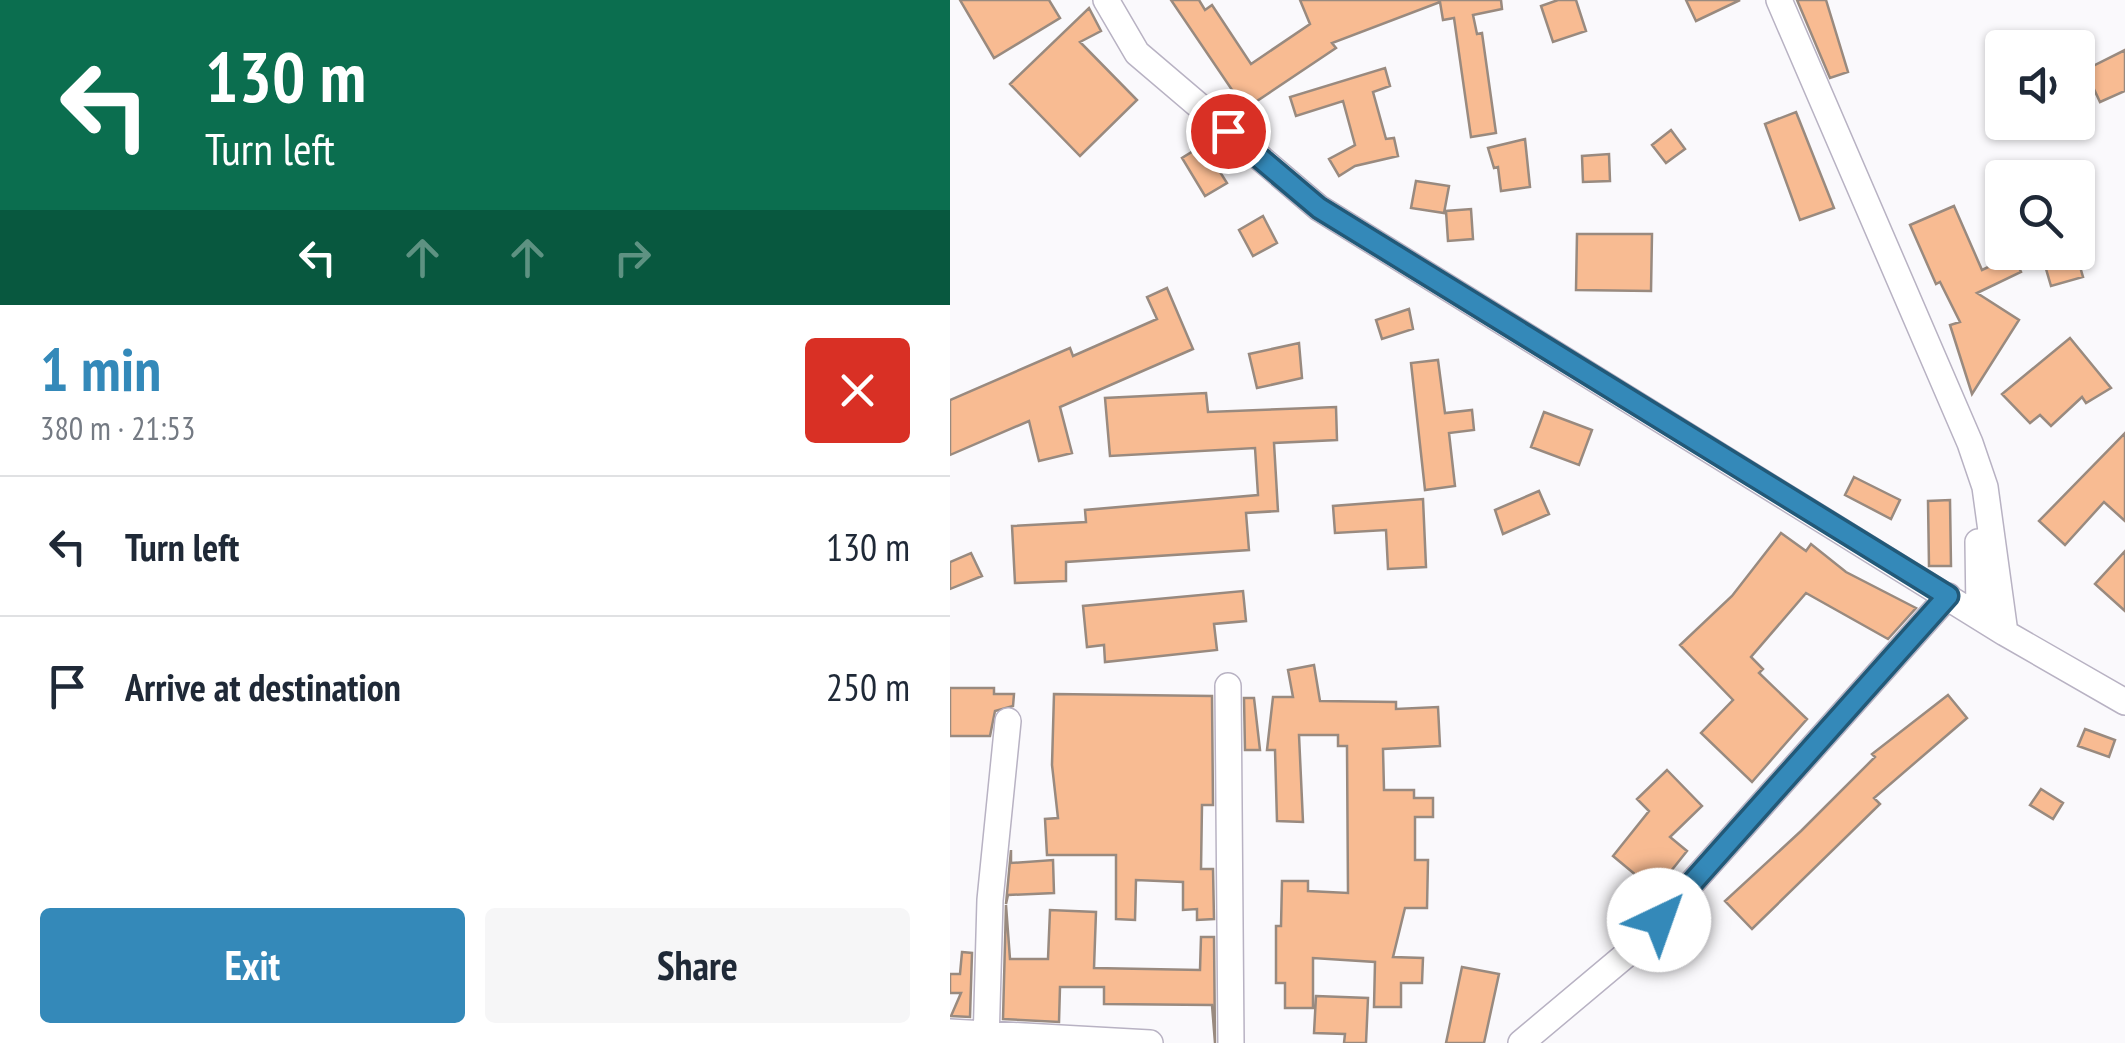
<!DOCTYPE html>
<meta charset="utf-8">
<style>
body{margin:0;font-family:"PT Sans Narrow",sans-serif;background:#f6f6f7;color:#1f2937;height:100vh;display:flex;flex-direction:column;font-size:38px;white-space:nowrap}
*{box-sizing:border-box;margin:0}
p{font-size:32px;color:#747a83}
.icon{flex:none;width:55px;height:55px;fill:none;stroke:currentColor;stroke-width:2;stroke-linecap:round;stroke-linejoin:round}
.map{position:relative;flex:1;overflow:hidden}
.drawer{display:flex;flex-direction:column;background:#fff;width:950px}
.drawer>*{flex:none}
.guide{background:#0b6e4f;color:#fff;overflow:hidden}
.controls{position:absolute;left:1035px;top:30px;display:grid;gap:20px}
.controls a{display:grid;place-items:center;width:110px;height:110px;border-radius:10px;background:#fff;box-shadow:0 2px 8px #0004;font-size:50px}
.pin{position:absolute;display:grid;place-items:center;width:85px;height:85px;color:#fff;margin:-42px;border:5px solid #fff;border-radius:50%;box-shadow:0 2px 10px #0007}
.me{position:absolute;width:110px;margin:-55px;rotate:42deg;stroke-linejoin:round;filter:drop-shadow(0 0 8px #0008)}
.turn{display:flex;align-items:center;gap:35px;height:210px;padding:0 40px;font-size:45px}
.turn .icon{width:130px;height:130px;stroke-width:2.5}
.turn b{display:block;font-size:70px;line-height:85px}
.lanes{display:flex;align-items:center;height:95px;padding:0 40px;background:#0003;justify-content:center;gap:50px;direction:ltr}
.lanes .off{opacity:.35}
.round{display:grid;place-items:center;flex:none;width:105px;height:105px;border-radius:10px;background:#f6f6f7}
.summary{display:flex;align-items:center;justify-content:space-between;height:170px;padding:0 40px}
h1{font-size:60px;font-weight:700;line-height:75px;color:#3489b9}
.button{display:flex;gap:20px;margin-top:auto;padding:20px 40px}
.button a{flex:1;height:115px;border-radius:10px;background:#3489b9;color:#fff;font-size:40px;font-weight:700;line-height:115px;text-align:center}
.button a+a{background:#f6f6f7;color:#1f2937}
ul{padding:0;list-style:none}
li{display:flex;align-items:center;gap:30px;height:140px;padding:0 40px;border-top:2px solid #e0e1e3}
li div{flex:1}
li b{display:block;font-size:38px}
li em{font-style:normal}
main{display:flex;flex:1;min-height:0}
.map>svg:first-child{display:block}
</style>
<main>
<section class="drawer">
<div class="guide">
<div class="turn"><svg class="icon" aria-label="left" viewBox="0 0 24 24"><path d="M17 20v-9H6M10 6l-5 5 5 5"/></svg><div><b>130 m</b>Turn left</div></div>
<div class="lanes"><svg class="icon" aria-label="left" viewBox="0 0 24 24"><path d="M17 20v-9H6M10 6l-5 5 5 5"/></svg><svg class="icon off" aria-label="ahead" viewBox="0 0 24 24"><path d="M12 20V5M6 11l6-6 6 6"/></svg><svg class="icon off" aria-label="ahead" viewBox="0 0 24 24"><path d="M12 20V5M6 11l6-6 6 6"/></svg><svg class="icon off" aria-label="right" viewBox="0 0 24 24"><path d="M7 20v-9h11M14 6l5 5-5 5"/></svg></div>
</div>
<div class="summary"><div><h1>1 min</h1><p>380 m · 21:53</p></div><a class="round" style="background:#d93025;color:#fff"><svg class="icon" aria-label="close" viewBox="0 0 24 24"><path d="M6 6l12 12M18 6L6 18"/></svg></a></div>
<ul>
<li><svg class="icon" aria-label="left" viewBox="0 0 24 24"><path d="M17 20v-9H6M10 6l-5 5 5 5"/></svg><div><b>Turn left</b></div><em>130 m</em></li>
<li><svg class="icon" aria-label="arrive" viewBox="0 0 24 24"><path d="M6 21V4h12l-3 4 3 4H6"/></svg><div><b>Arrive at destination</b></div><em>250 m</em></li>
</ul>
<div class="button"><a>Exit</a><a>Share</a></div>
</section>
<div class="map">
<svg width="1175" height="1043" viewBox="0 0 1175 1043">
<rect width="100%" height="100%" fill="#faf9fc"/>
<path fill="#f8bb92" stroke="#998a7f" stroke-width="2.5" d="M 10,0 L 99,0 L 110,18 L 44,58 Z
M 221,0 L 249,0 L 255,10 L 262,5 L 301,64 L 360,24 L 350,0 L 551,0 L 552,9 L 523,15 L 527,34 L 532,33 L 546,133 L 521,137 L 504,18 L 493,20 L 490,2 L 382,43 L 386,48 L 295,109 Z
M 608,0 L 626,0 L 636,31 L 603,42 L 591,6 Z
M 736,0 L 790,0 L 746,21 Z
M 847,0 L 876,0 L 898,72 L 880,78 Z
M 139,8 L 151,31 L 130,42 L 187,100 L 130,156 L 60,84 Z
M 1175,50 L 1175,91 L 1150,102 L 1135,70 Z
M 435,68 L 440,86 L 423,92 L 436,139 L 444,138 L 448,156 L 405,166 L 389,176 L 379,159 L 405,145 L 393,101 L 346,116 L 340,97 Z
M 846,112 L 884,208 L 850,220 L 815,124 Z
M 721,130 L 735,149 L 716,163 L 702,145 Z
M 575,139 L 580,187 L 551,191 L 548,167 L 544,168 L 538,148 Z
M 253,145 L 277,183 L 255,196 L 232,158 Z
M 659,154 L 660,181 L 633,182 L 632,156 Z
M 466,181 L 499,186 L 494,213 L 461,208 Z
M 1004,206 L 1032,270 L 1063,255 L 1071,272 L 1027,293 L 1069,320 L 1022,394 L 1000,325 L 1010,322 L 990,282 L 986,284 L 960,225 Z
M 521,209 L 523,239 L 498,241 L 496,211 Z
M 313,216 L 327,243 L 303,256 L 289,230 Z
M 627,234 L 702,234 L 701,291 L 626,290 Z
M 1126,253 L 1133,277 L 1101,286 L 1094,262 Z
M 217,288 L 243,349 L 110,407 L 122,453 L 89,461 L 79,421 L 0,455 L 0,400 L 120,348 L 123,356 L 207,319 L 197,297 Z
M 459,309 L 463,329 L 432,339 L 426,320 Z
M 1120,338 L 1161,388 L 1136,403 L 1132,397 L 1101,426 L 1090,415 L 1080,423 L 1052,394 Z
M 349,343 L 352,378 L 307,388 L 299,354 Z
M 488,360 L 495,413 L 522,410 L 524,430 L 499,433 L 505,486 L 475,490 L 461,363 Z
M 256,393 L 258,412 L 386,407 L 387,440 L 324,443 L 328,511 L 296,513 L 299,550 L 116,562 L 116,581 L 65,583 L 62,526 L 136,522 L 135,510 L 308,495 L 305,448 L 160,456 L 155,398 Z
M 594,412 L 642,430 L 629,465 L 581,447 Z
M 1175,433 L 1175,521 L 1154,502 L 1115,545 L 1089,521 Z
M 904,477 L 950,500 L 941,519 L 895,495 Z
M 589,491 L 599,514 L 553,534 L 545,510 Z
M 473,499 L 476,567 L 438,569 L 436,530 L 385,533 L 383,506 Z
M 1000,500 L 1001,566 L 979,566 L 978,501 Z
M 831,533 L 856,551 L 861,544 L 896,572 L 966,608 L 938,639 L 856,593 L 801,657 L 813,669 L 809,673 L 857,719 L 802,782 L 751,733 L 783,700 L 730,645 L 782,596 Z
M 1175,551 L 1175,611 L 1145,584 Z
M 21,553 L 32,576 L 0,589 L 0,562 Z
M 293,591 L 296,621 L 264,624 L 267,650 L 155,662 L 154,645 L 137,647 L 133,606 Z
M 364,665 L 370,701 L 446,702 L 446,709 L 488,707 L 490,746 L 433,749 L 434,790 L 464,790 L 464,798 L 483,798 L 483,817 L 465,817 L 465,860 L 478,860 L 477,908 L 455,908 L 443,957 L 473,958 L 472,983 L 451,983 L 451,1007 L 424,1007 L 425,962 L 363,958 L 363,1008 L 335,1008 L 335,983 L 326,983 L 326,926 L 331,926 L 332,881 L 358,881 L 358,891 L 398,893 L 397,746 L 388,746 L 388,735 L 349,735 L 353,822 L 327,821 L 325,750 L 317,750 L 323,697 L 343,697 L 338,670 Z
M 0,688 L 44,688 L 44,694 L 64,694 L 63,706 L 45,711 L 40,736 L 0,736 Z
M 104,694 L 262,696 L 263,805 L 252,805 L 251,869 L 263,869 L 264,919 L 247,920 L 247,909 L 233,910 L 233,882 L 186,880 L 185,920 L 166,919 L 166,855 L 97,855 L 95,819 L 108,818 L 102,765 Z
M 998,695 L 1017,718 L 924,798 L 930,804 L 802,929 L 775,901 L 851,831 L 925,757 L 922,754 Z
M 294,698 L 304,698 L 310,750 L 295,750 Z
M 1135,729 L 1165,740 L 1159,757 L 1128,746 Z
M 717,770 L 752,806 L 720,837 L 737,851 L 705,891 L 663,856 L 699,811 L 687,799 Z
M 1091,789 L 1113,803 L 1103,819 L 1080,805 Z
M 61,850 L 61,863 L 103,860 L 104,893 L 58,895 L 56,904 Z
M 56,905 L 60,959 L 98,959 L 100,910 L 146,912 L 144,968 L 250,970 L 251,937 L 264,937 L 265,1043 L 262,1005 L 154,1004 L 154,987 L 110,987 L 109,1022 L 53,1019 Z
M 12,952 L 22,953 L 20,1017 L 1,1016 L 11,993 L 0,993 L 0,974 L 10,974 Z
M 512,967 L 549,974 L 534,1043 L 496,1043 Z
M 366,996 L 418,998 L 416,1043 L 394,1043 L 395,1034 L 364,1033 Z"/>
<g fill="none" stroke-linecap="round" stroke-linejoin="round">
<g stroke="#b8b2c3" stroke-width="28">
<path id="street" d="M 156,0 L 187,53 L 369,208 L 1055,633 L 1175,702
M 829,0 L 1020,443 L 1035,487 L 1055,633
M 1028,542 L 1029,614
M 278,686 L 281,1043
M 0,1032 L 200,1043
M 36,1043 L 40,900 L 58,721
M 571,1043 L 683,949 L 998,596"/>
</g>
<use href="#street" stroke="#fff" stroke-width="25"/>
</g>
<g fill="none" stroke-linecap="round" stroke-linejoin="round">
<g stroke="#225978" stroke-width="25">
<path id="route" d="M 278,131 L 369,208 L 998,596 L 709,920"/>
</g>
<use href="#route" stroke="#3489b9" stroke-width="18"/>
</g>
</svg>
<div class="controls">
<a><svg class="icon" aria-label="sound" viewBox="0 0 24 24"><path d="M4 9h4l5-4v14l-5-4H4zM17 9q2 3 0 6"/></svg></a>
<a><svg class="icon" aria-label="search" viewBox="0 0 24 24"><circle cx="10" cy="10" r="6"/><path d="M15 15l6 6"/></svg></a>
</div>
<div class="pin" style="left:278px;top:131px;background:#d93025"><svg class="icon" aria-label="arrive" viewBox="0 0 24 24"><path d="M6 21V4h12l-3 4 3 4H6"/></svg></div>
<svg class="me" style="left:709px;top:920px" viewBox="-20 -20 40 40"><circle r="19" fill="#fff"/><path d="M0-13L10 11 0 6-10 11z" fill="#3489b9"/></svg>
</div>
</main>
